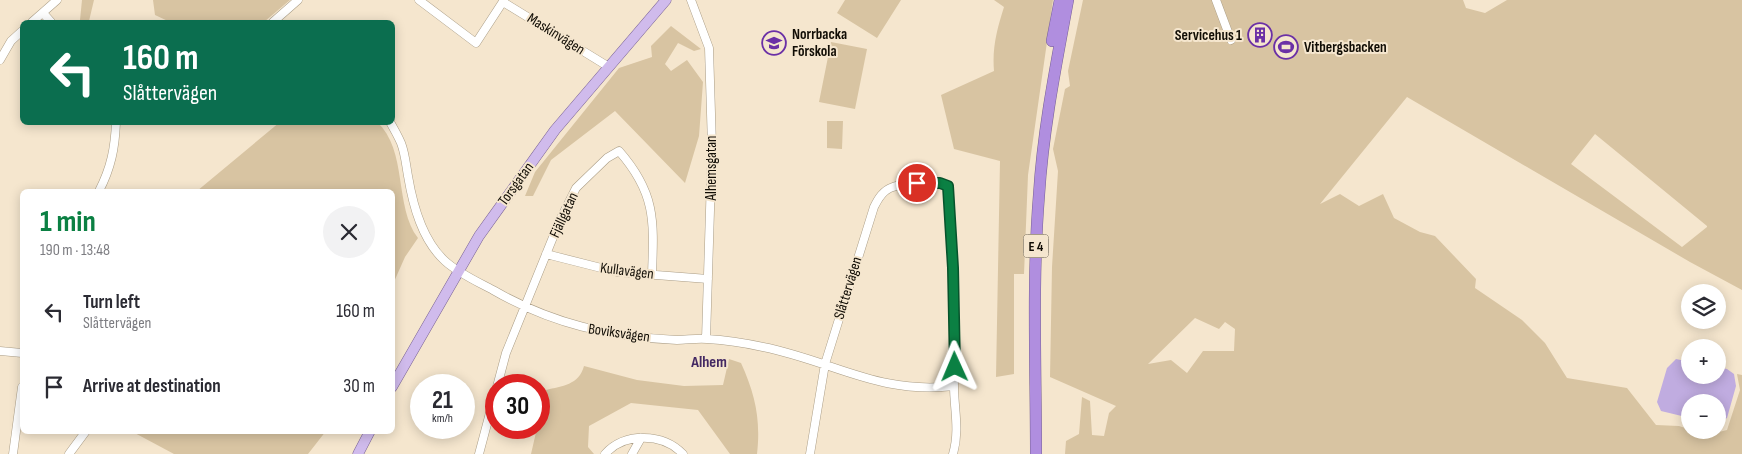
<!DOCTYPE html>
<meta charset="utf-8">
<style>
body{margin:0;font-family:"Sofia Sans Condensed",sans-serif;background:#f2f2f3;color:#2b2b33;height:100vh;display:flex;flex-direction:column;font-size:19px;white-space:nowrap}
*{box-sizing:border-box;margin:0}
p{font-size:16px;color:#7c7c81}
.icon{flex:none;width:28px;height:28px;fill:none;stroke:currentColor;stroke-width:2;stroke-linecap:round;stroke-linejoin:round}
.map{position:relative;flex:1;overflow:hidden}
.side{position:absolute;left:20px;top:189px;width:375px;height:245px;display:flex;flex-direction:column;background:#fff;border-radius:8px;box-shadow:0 2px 12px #0003}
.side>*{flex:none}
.top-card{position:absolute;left:20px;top:20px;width:375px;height:105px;border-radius:8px;box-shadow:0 2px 12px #0003;background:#0b6e4f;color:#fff;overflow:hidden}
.tools{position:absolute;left:1681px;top:284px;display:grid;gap:10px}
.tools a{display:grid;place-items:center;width:45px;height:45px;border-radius:50%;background:#fff;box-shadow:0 2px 12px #0003;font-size:25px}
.speed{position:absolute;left:410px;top:374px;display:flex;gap:10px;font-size:25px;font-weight:700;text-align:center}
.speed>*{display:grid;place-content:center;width:65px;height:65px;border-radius:50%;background:#fff;box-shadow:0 2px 12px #0003;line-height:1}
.speed small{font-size:12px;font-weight:400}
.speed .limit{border:8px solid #d22;background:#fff;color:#111}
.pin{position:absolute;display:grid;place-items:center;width:42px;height:42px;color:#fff;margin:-21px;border:2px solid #fff;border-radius:50%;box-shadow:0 1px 5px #0007}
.me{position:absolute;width:55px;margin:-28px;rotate:359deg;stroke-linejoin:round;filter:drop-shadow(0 0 4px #0008)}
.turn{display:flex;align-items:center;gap:18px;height:105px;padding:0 20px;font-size:22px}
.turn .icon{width:65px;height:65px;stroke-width:2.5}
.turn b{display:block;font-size:35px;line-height:42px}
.round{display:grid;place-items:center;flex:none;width:52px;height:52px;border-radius:26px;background:#f2f2f3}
.overview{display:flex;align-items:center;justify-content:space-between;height:85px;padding:0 20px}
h1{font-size:30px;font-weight:700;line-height:38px;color:#0b8043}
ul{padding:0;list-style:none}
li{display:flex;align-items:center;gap:15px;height:75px;padding:0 20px}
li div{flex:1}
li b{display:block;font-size:19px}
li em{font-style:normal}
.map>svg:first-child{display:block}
</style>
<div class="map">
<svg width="1742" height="454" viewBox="0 0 1742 454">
<rect width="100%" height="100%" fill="#f5e6ce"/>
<path fill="#d8c4a2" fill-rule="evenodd" d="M 82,0 L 94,0 L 89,21 L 80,20 Z
M 153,0 L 290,0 L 264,22 L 170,22 L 155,15 Z
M 845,0 L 901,0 L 877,38 L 837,13 Z
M 994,0 L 1053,0 L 1028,175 L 1024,274 L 1014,274 L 1014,374 L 996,377 L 1000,161 L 954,149 L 941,95 L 994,71 C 992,48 997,29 1004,7 Z
M 1083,0 L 1463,0 L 1466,8 L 1485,13 L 1507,0 L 1742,0 L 1742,290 L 1690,262 L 1407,97 L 1320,204 L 1340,194 L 1359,206 L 1383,194 L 1394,218 L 1420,232 L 1435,236 L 1476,279 L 1475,288 L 1522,320 L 1545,343 L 1567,378 L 1627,388 L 1656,425 L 1679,426 L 1707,435 L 1727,430 L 1740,390 L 1737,374 L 1742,375 L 1742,454 L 1065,454 L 1066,441 L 1079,434 L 1082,397 L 1090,401 L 1092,435 L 1104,436 L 1109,413 L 1116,406 L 1050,377 L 1052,267 L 1058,171 L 1053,149 L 1065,89 L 1070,86 L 1068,71 ZM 1595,134 L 1707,226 L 1707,227 L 1682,247 L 1571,164 ZM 1195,318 L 1219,329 L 1225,322 L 1235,329 L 1234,351 L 1203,351 L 1187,373 L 1171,360 L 1148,364 Z
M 671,26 L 701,49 L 694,51 L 678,43 L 665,64 L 671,71 L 687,60 L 703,82 L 699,136 L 685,183 L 615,111 L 551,160 L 533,196 L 525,196 L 535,172 L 619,68 L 652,57 L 651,46 Z
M 831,42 L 867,49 L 855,109 L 819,102 Z
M 827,121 L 843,121 L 842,149 L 827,148 Z
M 280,122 L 377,122 C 408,150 394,207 418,238 L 405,257 L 393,284 L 392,191 L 197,191 Z
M 729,359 L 741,363 C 755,394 761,419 757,454 L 730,454 L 698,410 L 631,403 L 589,426 L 588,447 L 594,454 L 531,454 L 537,428 L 539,428 L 546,390 C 562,386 579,385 584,366 L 637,380 L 684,386 L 723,385 Z
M 131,431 L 326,431 L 308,454 L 174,454 Z"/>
<path fill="#c0ace0" d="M 1676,359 L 1690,362 L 1690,375 L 1718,375 L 1718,367 L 1727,369 L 1734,374 L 1736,386 L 1727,418 L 1718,423 L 1718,402 L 1690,402 L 1690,418 L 1661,411 L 1657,402 L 1667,368 Z"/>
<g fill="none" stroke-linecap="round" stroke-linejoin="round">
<g stroke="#aa9d86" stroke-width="9">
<path id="minor" d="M 419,0 L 476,43 L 504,0
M 691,0 L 709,48 L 712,146 L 706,339
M 1216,0 L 1231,40
M 503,2 L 609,67
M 43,13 L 51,22
M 32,22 L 57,0
M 273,22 L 298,0
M 0,60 L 11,41 L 22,31
M 390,122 C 394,129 398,136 401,143 C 405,153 406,165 408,176 C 413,206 422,240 445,261 C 458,273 478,282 493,290 C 552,324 610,337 677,340 C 687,340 697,338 707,339 C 726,340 745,343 763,347 C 833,361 879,395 954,386
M 99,191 C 111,168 115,148 116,122
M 546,254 L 617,272 L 708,279
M 0,351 L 22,353
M 13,454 L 22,387
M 69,454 L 86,431
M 479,454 L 506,353 L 560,220 L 576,188 L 607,158 L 619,151 C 656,193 654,221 652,274
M 605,454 C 625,432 663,433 683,454
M 632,454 L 641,438
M 810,454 L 825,364 L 874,207 C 878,199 883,190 893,187 C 908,181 934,180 949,186 C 953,253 953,319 954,386 C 954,409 960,430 953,454"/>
</g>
<g stroke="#786193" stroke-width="11">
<path id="major" d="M 392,387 L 479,236 L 555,130 L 666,0
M 358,454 L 370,431"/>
</g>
<g stroke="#786193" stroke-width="12">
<path id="highway" d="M 1052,41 L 1060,0
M 1036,454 C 1036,368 1032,281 1039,195 C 1043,130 1056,65 1068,0"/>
</g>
<use href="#minor" stroke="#fff" stroke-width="8"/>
<use href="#major" stroke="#d0bbec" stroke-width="10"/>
<use href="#highway" stroke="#b08edf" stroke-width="11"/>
</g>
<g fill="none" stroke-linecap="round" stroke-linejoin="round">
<g stroke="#07532c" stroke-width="12">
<path id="route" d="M 917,183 L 940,183 L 948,186 L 953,268 L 955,367"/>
</g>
<use href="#route" stroke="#0b8043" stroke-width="9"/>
</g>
<defs>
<g id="building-ring" transform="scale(1.25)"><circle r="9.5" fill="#f5e6ce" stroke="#6b30a6" stroke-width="1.5"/><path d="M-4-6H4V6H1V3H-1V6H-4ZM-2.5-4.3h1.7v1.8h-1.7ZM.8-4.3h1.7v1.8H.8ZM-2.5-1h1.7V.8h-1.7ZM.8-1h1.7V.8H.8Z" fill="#6b30a6"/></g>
<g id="school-ring" transform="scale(1.25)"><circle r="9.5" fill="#f5e6ce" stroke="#6b30a6" stroke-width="1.5"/><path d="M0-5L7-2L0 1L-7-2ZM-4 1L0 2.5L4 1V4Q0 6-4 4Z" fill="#6b30a6"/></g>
<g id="stadium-ring" transform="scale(1.25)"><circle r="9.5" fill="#f5e6ce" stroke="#6b30a6" stroke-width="1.5"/><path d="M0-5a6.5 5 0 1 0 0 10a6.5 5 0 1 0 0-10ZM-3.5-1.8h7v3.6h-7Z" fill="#6b30a6"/></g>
</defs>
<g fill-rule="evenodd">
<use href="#building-ring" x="1260" y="35"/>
<use href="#school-ring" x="774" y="43"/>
<use href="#stadium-ring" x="1286" y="47"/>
</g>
<g text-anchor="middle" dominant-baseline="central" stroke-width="4" stroke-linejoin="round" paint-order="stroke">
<rect fill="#f5e6ce" stroke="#554e41" stroke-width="1" x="1023.5" y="234.5" width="25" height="23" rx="4"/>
<g font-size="14" font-weight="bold" fill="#110d05">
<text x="1036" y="246">E 4</text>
</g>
<g font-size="15" fill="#110d05" stroke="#f5e6ce">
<text transform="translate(556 34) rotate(32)">Maskinvägen</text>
<text transform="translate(711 168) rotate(-90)">Alhemsgatan</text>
<text transform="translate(516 184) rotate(-54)">Torsgatan</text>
<text transform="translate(564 215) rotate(-65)">Fjällgatan</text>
<text transform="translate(627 271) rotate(7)">Kullavägen</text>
<text transform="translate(848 288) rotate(-73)">Slåttervägen</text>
<text transform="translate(619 333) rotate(8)">Boviksvägen</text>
</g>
<g font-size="15" font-weight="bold" fill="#110d05" stroke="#f5e6ce" text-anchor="start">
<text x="792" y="34">Norrbacka<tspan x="792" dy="17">Förskola</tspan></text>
<text x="1242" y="35" text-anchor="end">Servicehus 1</text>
<text x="1304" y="47">Vitbergsbacken</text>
</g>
<g font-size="16" font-weight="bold" fill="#442963" stroke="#f5e6ce">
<text x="709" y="362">Alhem</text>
</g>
</g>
</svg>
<div class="tools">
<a><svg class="icon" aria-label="layers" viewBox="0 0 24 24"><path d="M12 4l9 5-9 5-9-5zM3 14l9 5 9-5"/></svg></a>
<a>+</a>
<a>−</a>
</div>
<div class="speed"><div>21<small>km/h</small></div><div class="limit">30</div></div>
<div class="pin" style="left:917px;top:183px;background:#d93025"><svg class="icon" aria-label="arrive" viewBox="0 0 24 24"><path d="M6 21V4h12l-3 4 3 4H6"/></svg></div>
<svg class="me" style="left:955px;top:367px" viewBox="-20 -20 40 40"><path d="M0-17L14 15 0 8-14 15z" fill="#0b8043" stroke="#fff" stroke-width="4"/></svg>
<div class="top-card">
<div class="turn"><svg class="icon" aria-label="left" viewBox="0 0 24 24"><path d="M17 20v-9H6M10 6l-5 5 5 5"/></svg><div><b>160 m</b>Slåttervägen</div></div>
</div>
<section class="side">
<div class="overview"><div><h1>1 min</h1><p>190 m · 13:48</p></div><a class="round"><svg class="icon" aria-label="close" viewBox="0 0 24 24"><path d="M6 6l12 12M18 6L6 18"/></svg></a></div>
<ul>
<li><svg class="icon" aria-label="left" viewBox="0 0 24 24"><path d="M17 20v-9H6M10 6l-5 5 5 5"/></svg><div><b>Turn left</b><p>Slåttervägen</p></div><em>160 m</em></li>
<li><svg class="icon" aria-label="arrive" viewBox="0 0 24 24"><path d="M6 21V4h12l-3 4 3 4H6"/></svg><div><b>Arrive at destination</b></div><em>30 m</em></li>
</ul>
</section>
</div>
